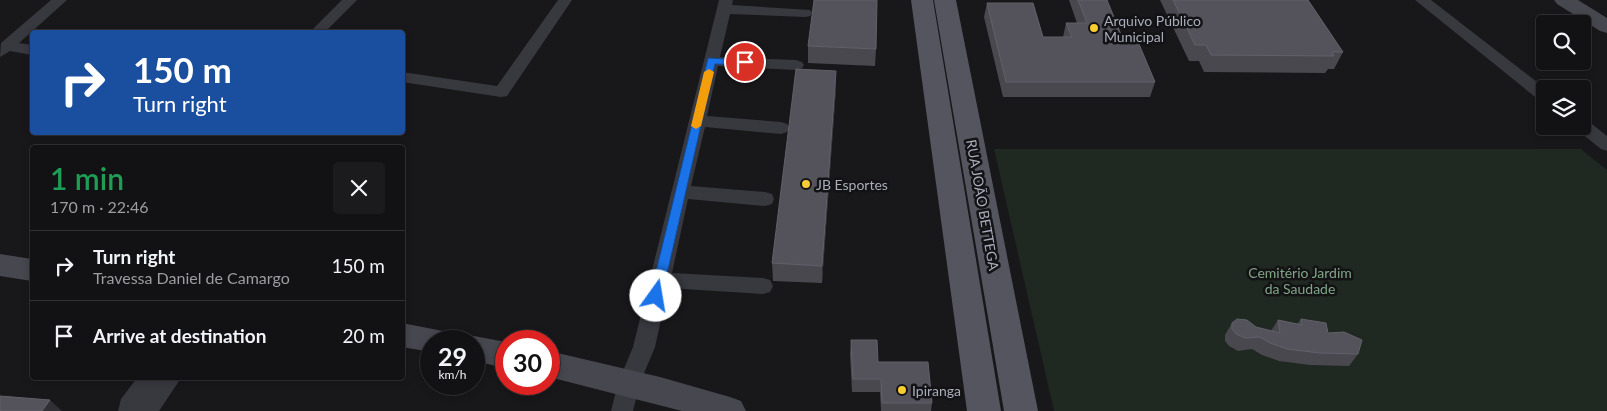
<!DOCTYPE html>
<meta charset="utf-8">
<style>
body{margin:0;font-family:Lato,sans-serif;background:#1b1a1d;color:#f1f3f6;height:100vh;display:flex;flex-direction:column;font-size:19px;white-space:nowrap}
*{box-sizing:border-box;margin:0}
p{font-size:16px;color:#9c9da0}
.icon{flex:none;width:28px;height:28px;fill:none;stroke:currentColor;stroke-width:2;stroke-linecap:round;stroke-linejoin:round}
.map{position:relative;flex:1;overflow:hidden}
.sheet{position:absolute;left:30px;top:145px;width:375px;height:235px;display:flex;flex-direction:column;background:#121114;border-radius:5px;box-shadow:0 2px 8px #0003,0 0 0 1px #313134}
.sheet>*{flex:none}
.guide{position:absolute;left:30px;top:30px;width:375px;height:105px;border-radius:5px;box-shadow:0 2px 8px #0003,0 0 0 1px #313134;background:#1a4fa0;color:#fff;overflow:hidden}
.fabs{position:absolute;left:1536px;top:15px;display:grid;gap:10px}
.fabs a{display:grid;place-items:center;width:55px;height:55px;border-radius:5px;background:#121114;box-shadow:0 2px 8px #0003,0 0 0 1px #313134;font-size:25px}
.speed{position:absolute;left:420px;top:330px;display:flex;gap:10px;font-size:25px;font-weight:700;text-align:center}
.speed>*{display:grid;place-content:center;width:65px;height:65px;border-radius:50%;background:#121114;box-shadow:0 2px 8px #0003,0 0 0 1px #313134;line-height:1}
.speed small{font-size:12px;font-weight:400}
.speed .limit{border:8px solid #d22;background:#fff;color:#111}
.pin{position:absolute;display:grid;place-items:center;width:42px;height:42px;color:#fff;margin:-21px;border:2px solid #fff;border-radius:50%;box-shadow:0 1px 5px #0007}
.me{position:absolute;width:55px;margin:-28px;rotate:13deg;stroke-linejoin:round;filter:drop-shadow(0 0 4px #0008)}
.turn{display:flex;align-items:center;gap:18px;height:105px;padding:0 20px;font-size:22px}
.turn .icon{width:65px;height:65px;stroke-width:2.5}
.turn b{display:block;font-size:35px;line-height:42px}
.round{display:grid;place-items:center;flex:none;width:52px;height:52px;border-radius:5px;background:#1b1a1d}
.overview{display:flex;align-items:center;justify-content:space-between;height:85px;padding:0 20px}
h1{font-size:30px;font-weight:600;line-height:38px;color:#1e9e55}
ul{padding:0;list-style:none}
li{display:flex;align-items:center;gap:15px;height:70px;padding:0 20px;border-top:1px solid #313134}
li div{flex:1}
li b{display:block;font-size:19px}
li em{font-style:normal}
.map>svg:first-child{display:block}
</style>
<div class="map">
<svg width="1607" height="411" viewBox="0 0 1607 411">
<rect width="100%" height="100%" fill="#18171a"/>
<path fill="#1f2821" d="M 994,149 L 1581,149 L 1607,170 L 1607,411 L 1054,411 Z"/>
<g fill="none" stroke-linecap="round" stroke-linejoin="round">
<path fill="#38393f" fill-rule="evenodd" d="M 51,0 L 67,0 L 19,43 L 32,45 L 32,55 L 10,51 L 0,57 L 1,43 Z
M 342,0 L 357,0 L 325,32 L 310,32 Z
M 558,0 L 572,0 L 507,96 L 501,97 L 402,82 L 402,72 L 497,86 Z
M 719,0 L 733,0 L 732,5 L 810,10 L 812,13 L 810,16 L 805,17 L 730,14 L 720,57 L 796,60 L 802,62 L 804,65 L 802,68 L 796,70 L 718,66 L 707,116 L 781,122 L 787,124 L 790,128 L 787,132 L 781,134 L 705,127 L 691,186 L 765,192 L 772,194 L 774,199 L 772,204 L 765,206 L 688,199 L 672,273 L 763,278 L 770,280 L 773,286 L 770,292 L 763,294 L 668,288 L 655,347 L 640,383 L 633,411 L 611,411 L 618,383 L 633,347 Z
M 1415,0 L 1431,0 L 1546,89 L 1545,101 L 1539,100 Z
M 1582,120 L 1588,121 L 1607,136 L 1607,151 L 1601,149 L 1576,129 L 1574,126 L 1582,126 Z
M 137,378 L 181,378 L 159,411 L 118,411 L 121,399 Z"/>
<path fill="#46474f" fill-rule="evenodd" d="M 1554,0 L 1578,0 L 1607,18 L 1607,33 L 1600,31 L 1557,4 Z
M 0,254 L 32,259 L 32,281 L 0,276 Z
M 402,323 L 448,332 L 452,341 L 431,341 L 431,352 L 402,347 Z
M 474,336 L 506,342 L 506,368 L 474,361 L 474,341 L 463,341 Z
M 549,351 L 660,377 L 730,397 L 741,401 L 746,411 L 682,411 L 549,377 Z"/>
<path fill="#54555e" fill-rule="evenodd" d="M 911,0 L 933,0 L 1001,411 L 967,411 Z
M 934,0 L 956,0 L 1038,411 L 1004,411 Z"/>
</g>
<path fill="#49484f" d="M 1069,0 L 1107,0 L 1122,37 L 1155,82 L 1150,97 L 1003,97 L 984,17 L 987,3 L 1043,37 L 1063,37 L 1066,23 L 1077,23 Z
M 1160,0 L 1308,0 L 1343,52 L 1334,69 L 1328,69 L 1325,73 L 1204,72 L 1199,61 L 1189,61 Z
M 808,46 L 876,49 L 875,66 L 808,63 Z
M 836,88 L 822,283 L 773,281 L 772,263 Z
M 1301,319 L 1328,333 L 1358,354 L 1349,366 L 1310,365 L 1279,361 L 1262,355 L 1252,349 L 1238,351 L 1229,346 L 1225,341 L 1225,335 L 1232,323 L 1256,327 L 1271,331 L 1278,320 L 1297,324 Z
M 851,340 L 878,362 L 932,403 L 931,411 L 881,411 L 880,392 L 852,392 L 850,354 Z"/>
<path fill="#313035" d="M 836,71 L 836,88 L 822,283 L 822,266 Z
M 50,400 L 62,411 L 42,411 Z"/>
<path fill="#54535b" stroke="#61616a" d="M 814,0 L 877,0 L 876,49 L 808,46 Z
M 1078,0 L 1107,0 L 1122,37 L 1136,37 L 1155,82 L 1006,82 L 987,3 L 1033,3 L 1043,37 L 1072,37 L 1066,23 L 1087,23 Z
M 1173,0 L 1308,0 L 1343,52 L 1332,52 L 1334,56 L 1211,55 L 1206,45 L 1195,45 Z
M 796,69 L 836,71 L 822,266 L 772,263 Z
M 1237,319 L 1247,320 L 1256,327 L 1280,333 L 1278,320 L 1302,325 L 1301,319 L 1326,323 L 1328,333 L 1344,332 L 1362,340 L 1358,354 L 1319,353 L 1287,349 L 1270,343 L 1260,337 L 1245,338 L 1236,334 L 1232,329 L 1232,323 Z
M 851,340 L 877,340 L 878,362 L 928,362 L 932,403 L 882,403 L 881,379 L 853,379 Z
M 0,396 L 50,400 L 42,411 L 0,411 Z"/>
<path fill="#1a73e8" stroke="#114b97" d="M 708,58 L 745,60 L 750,62 L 745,65 L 715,64 L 662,296 L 661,300 L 652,300 L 650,296 Z"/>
<path fill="#f59e0b" d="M 709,69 L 714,72 L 701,126 L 696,129 L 691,126 L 704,72 Z"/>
<g fill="#f9cc31" stroke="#131215" stroke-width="2">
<circle cx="1094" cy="28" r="5"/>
<circle cx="806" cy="184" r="5"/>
<circle cx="902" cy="390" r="5"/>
</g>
<g text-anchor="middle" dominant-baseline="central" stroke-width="5" stroke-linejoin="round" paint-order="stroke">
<g font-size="14" fill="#a9acba" stroke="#131215" text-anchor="start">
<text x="1104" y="20">Arquivo Público<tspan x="1104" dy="16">Municipal</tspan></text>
<text x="816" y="184">JB Esportes</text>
<text x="912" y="390">Ipiranga</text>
</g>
<g font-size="14" fill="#a9acba" stroke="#131215">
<text transform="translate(983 205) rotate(80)">RUA JOÃO BETTEGA</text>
</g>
<g font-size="14" fill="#80a586" stroke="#131215">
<text x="1300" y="272">Cemitério Jardim<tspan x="1300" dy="16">da Saudade</tspan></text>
</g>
</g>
</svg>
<div class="fabs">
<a><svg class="icon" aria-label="search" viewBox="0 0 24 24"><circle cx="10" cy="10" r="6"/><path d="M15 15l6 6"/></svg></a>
<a><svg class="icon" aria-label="layers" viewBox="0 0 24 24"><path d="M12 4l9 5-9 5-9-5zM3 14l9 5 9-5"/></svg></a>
</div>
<div class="speed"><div>29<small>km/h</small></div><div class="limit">30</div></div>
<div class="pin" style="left:745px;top:62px;background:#d93025"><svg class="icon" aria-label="arrive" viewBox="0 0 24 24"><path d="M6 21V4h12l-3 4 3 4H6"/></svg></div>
<svg class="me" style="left:656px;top:296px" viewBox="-20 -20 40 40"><circle r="19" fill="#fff"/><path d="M0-13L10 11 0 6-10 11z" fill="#1a73e8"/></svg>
<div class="guide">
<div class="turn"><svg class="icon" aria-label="right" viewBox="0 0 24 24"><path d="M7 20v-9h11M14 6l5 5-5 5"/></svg><div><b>150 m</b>Turn right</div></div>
</div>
<section class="sheet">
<div class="overview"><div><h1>1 min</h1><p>170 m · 22:46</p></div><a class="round"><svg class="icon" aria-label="close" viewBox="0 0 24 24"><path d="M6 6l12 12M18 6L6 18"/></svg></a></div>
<ul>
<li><svg class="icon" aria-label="right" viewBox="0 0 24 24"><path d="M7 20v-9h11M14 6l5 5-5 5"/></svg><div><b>Turn right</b><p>Travessa Daniel de Camargo</p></div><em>150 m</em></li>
<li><svg class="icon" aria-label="arrive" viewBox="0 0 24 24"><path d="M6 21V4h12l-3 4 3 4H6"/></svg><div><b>Arrive at destination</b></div><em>20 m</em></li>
</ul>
</section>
</div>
